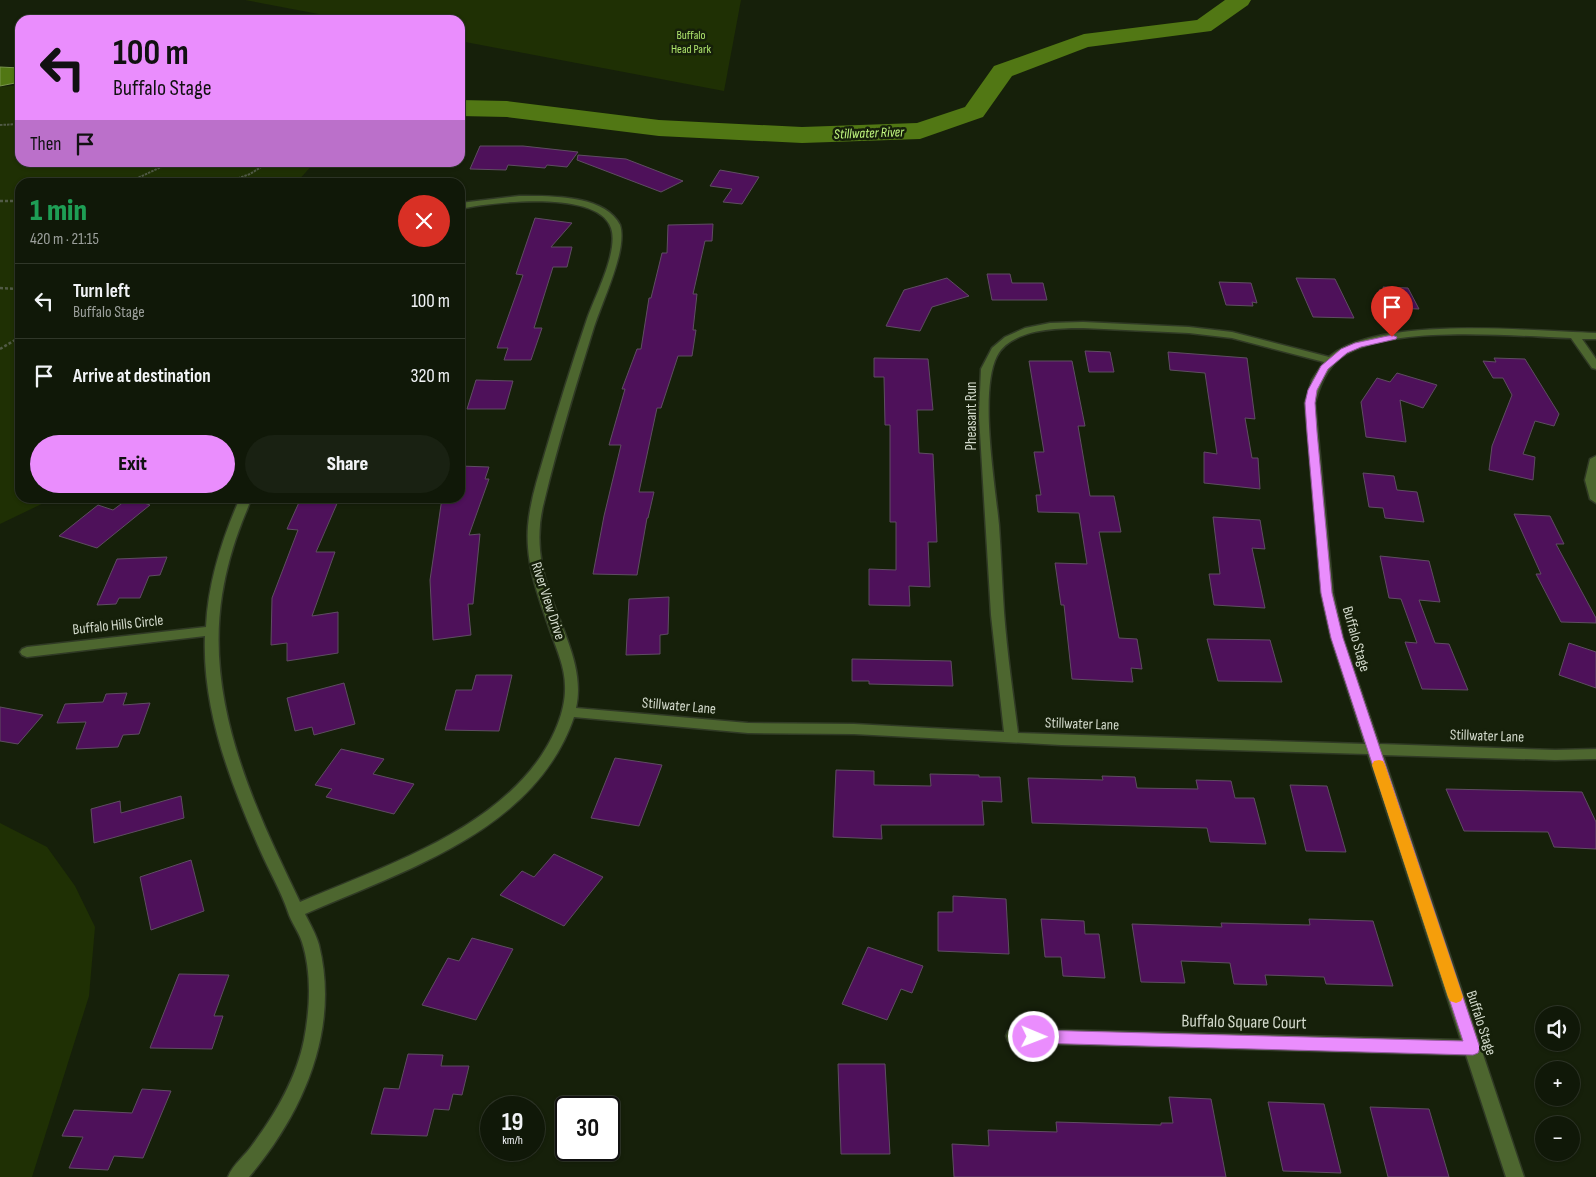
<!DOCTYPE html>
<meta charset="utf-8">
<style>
body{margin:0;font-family:"Sofia Sans Condensed",sans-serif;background:#192112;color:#f1f3f6;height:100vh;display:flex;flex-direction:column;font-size:19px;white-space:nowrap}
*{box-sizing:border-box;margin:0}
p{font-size:16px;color:#9ca09c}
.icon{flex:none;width:28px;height:28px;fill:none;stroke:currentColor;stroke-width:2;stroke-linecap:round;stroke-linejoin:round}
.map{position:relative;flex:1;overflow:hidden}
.panel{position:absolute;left:15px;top:178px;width:450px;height:325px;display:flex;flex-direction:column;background:#101808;border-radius:15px;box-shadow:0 1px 4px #0004,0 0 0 1px #303729}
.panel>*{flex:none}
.hud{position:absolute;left:15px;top:15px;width:450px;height:152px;border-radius:15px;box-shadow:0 1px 4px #0004,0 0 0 1px #303729;background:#ea8dfd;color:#111;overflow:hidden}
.controls{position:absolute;left:1535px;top:1006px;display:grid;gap:10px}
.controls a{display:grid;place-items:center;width:45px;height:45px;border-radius:50%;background:#101808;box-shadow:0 1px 4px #0004,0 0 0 1px #303729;font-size:25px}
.speed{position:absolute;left:480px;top:1096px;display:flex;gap:10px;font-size:25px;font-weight:700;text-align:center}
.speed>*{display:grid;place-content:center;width:65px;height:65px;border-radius:50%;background:#101808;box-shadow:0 1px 4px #0004,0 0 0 1px #303729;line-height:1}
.speed small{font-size:12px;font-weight:400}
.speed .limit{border:2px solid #111;border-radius:8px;background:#fff;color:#111}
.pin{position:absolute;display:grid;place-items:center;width:42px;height:42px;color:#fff;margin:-51px -21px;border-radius:50% 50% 50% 0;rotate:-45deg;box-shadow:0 0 5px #0007}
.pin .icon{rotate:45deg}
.me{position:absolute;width:55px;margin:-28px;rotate:91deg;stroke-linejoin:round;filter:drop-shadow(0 0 4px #0008)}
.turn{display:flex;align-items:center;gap:18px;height:105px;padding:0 15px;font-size:22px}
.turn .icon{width:65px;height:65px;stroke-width:2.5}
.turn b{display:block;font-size:35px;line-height:42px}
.then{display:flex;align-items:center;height:48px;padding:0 15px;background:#0003;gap:10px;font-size:19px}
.round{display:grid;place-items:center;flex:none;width:52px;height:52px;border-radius:26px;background:#192112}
.summary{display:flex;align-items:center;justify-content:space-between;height:85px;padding:0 15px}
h1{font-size:30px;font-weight:800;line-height:38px;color:#1e9e55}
.primary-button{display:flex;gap:10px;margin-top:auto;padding:10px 15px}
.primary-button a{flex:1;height:58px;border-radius:30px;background:#ea8dfd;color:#111;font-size:20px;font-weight:800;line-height:58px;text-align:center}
.primary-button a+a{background:#192112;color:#f1f3f6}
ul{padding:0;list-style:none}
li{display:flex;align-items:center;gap:15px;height:75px;padding:0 15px;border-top:1px solid #303729}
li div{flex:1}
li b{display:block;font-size:19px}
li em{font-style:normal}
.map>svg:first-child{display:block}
</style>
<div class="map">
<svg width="1596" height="1177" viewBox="0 0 1596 1177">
<rect width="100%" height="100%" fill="#16200a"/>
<path fill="#1f3004" d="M 245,0 L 741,0 L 724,91 L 460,41 L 460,20 L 350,20 Z
M 20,85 L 20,162 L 314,163 L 297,182 L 20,182 L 20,498 L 54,498 L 0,524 L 0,87 Z
M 0,823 L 47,847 L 75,886 L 95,927 L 89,996 L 32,1177 L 0,1177 Z"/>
<path fill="#517714" stroke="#78954b" d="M 0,67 L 20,68 L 20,82 L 0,86 Z"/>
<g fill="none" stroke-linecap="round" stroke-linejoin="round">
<path fill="#517714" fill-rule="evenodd" d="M 1225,0 L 1251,0 L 1248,5 L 1211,31 L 1088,47 L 1012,76 L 983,117 L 920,139 L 802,143 L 659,136 L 507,117 L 460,116 L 460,100 L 507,101 L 659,120 L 802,127 L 917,123 L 965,107 L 994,66 L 1084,34 L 1197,20 Z"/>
</g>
<path fill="#4e115a" stroke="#5f4d62" d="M 480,146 L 523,146 L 578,152 L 567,167 L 547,165 L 545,168 L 508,165 L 506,170 L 470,169 Z
M 578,155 L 626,159 L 683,181 L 661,192 L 577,160 Z
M 720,170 L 759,177 L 742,204 L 723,202 L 732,189 L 710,186 Z
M 535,218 L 572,223 L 551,247 L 572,247 L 567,267 L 553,267 L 534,328 L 542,328 L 531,360 L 504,360 L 508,348 L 497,348 L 523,275 L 516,274 Z
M 713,224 L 712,241 L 705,241 L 693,294 L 697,294 L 693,330 L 696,330 L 692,356 L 678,356 L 661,408 L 657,408 L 639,492 L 654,492 L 648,518 L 647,518 L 637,575 L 593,574 L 604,516 L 621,445 L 609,445 L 625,389 L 622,389 L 637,349 L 641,349 L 649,298 L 651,298 L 662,253 L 667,253 L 668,225 Z
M 987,274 L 1010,274 L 1012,283 L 1043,283 L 1047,300 L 992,300 Z
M 947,278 L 969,296 L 932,307 L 920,331 L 886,326 L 904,290 Z
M 1296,278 L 1335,279 L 1354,318 L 1313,317 Z
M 1219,282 L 1251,283 L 1257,303 L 1252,302 L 1253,306 L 1226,305 Z
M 1383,287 L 1408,288 L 1419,309 L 1388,308 L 1379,290 L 1384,290 Z
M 1085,351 L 1110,352 L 1114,372 L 1089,372 Z
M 1168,352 L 1247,358 L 1255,419 L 1245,418 L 1252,458 L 1258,458 L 1260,489 L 1204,483 L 1204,452 L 1217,454 L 1205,373 L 1170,370 Z
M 874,358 L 928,359 L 933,410 L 917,410 L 919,453 L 933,454 L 937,542 L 928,542 L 930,587 L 909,586 L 910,606 L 869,605 L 869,569 L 896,570 L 896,522 L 890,522 L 890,425 L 885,425 L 884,377 L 874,377 Z
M 1494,358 L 1525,359 L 1559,414 L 1554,426 L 1535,421 L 1523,454 L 1535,457 L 1533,480 L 1489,470 L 1492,446 L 1512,395 L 1503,378 L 1493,378 L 1483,361 L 1496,362 Z
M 1029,361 L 1072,361 L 1085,426 L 1078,426 L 1090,496 L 1114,496 L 1121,532 L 1099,532 L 1119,638 L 1137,639 L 1142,669 L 1131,668 L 1133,682 L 1072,679 L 1064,605 L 1061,605 L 1055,563 L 1087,564 L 1079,513 L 1038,512 L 1036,495 L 1041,495 L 1034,452 L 1044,452 Z
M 1397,373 L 1437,385 L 1423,408 L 1400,400 L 1406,442 L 1366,437 L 1361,402 L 1377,378 L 1390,382 Z
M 476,380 L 513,381 L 505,409 L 467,409 Z
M 460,466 L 489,467 L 485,479 L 489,479 L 469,535 L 480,534 L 473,604 L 468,604 L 471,635 L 433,640 L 430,580 L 442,498 L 460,498 Z
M 1363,473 L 1394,476 L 1397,490 L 1417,492 L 1424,522 L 1385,518 L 1383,508 L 1369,507 Z
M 129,498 L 150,505 L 97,548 L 59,536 L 98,505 L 113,510 Z
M 301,498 L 339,499 L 316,552 L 335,552 L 312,616 L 338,612 L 338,653 L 287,661 L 287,643 L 271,645 L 272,598 L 298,530 L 287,529 Z
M 1514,514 L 1550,516 L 1564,544 L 1556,544 L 1596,618 L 1596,623 L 1561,622 L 1536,574 L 1541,574 Z
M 1213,517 L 1260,520 L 1265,549 L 1252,548 L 1265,608 L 1214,605 L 1209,574 L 1220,574 Z
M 1380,556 L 1429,561 L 1440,602 L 1419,600 L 1435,643 L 1449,644 L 1468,690 L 1422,689 L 1405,642 L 1417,643 L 1401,599 L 1389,598 Z
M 167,557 L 160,575 L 149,576 L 140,598 L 119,598 L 116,604 L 97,605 L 117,559 Z
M 669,597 L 668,634 L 660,635 L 660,654 L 626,655 L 629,599 Z
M 1207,639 L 1270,640 L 1282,682 L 1218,681 Z
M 1569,643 L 1596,652 L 1596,688 L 1559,675 Z
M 852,659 L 951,661 L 953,686 L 869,684 L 869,681 L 852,681 Z
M 476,675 L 512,675 L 499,731 L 445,730 L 456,690 L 472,690 Z
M 344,683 L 355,724 L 314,735 L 312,727 L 295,731 L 287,698 Z
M 127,693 L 123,705 L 150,703 L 139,734 L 123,735 L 118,747 L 76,749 L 86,722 L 57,723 L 65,704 L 103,702 L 106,694 Z
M 0,707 L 43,715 L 18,744 L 0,741 Z
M 341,749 L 384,759 L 373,774 L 414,784 L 394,814 L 326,797 L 332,789 L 315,785 Z
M 615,758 L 662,765 L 639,826 L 591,818 Z
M 836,770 L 874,771 L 874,785 L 931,786 L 930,774 L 979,775 L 979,777 L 1000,777 L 1002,802 L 982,801 L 984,825 L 881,825 L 882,839 L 833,837 Z
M 1102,776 L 1135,777 L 1137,788 L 1198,789 L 1196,780 L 1231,781 L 1235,798 L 1254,798 L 1266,844 L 1210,842 L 1207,828 L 1032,823 L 1028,778 L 1103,780 Z
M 1290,785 L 1327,786 L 1346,852 L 1306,851 Z
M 1446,789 L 1582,792 L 1596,822 L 1596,849 L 1554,847 L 1548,832 L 1464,831 Z
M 181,796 L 184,818 L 94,843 L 91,809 L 120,801 L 121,813 Z
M 554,854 L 603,877 L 564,926 L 500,895 L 522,871 L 534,877 Z
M 191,860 L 204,911 L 151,930 L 140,877 Z
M 953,896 L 1006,899 L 1009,954 L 938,951 L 938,912 L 953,912 Z
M 1041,919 L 1084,921 L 1085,934 L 1099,934 L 1105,978 L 1063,976 L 1061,957 L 1045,957 Z
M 1309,919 L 1373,921 L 1393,986 L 1326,984 L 1324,977 L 1265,975 L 1267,985 L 1234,984 L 1230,963 L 1181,961 L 1185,983 L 1141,982 L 1132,924 L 1222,927 L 1221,923 L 1310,925 Z
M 472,938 L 513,949 L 476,1020 L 422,1005 L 448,958 L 459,961 Z
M 868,947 L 923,966 L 912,993 L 901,989 L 887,1020 L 842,1004 Z
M 179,974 L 229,975 L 214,1016 L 223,1016 L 212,1049 L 150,1048 Z
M 408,1054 L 443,1055 L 441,1066 L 469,1066 L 462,1095 L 453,1094 L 449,1110 L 434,1109 L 427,1136 L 371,1134 L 384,1088 L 399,1089 Z
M 838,1064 L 885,1064 L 890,1154 L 841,1154 Z
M 142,1089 L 171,1091 L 143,1158 L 114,1156 L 108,1170 L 69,1168 L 83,1137 L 62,1136 L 74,1110 L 132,1113 Z
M 1169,1097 L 1211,1099 L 1226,1177 L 954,1177 L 952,1144 L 989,1146 L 988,1130 L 1057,1132 L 1056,1122 L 1161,1125 L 1161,1123 L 1173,1123 Z
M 1268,1102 L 1324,1104 L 1341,1173 L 1283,1171 Z
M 1370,1107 L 1429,1109 L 1449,1177 L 1388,1177 Z"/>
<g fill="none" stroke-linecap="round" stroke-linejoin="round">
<g stroke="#303a25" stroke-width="3">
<path id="street" d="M 519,196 C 547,196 605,194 620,225 C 623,234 621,246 619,255 C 613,280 602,303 594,327 C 576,385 558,443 544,502 C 536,532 539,562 549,591 C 561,628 585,668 576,708 L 748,723 L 854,724 L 1004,732 L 991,615 L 979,416 L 981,369 L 992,348 L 1005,337 L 1025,328 L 1050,323 L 1083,322 L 1189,327 L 1232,332 L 1329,357 C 1378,315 1531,331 1596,333 L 1596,339 L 1582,339 L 1596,359 L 1596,369 L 1592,368 L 1571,338 C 1511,336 1401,325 1348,353 C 1329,363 1320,383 1315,403 L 1333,593 L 1343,638 L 1379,744 L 1555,750 L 1596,749 L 1596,759 L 1555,760 L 1383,755 L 1524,1177 L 1506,1177 L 1466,1055 L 1014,1043 L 1008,1041 L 1006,1036 L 1008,1031 L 1014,1029 L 1461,1040 L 1368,754 L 1061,745 L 854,734 L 748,733 L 574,717 C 535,831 405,870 305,914 C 310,924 316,934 319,945 C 340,1030 303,1113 249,1177 L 228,1177 C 233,1164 245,1156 253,1144 C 276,1113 296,1079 304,1040 C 310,1009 312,973 302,942 C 299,932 291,922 288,912 C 281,891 269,871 260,850 C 231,784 202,710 205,636 L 27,657 L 22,655 L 20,652 L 22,649 L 27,647 L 206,627 C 208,582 222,539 240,498 L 251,498 C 249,506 245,514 242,522 C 233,545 226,570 222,595 C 205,703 254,807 300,902 C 382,867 489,833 541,756 C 554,737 566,710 565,686 C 565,668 557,650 551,633 C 539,598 525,564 528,526 C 530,501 538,477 545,453 C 558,408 572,363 587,319 C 595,296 619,251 611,228 C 598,189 491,202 460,209 L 460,203 ZM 1083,328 L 1189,333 L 1232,338 L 1324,362 L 1312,380 L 1305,403 L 1321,593 L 1331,638 L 1365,744 L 1018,733 C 1013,693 1007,653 1004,612 C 1002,583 1001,554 999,525 C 995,484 979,391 997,356 C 1011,329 1057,328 1083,328 Z
M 1596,456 L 1596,503 L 1590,499 L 1585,480 L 1590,459 Z"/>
</g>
<path stroke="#515a46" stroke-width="2" stroke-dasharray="2.5 1" stroke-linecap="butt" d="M 0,125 L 20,124
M 129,182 L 172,162
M 228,182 L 250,174 L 269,162"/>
<path stroke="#515a46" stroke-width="2.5" stroke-dasharray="3 2" stroke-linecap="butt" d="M 0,201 L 20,201
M 0,288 L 20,289
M 0,349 L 20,337"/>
<use href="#street" fill="#4d662f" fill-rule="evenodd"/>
</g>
<path fill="#ea8dfd" stroke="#985ca4" d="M 1392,335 L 1397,337 L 1396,339 L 1361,347 L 1347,353 L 1328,369 L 1317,390 L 1315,403 L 1317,432 L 1332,593 L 1343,638 L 1480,1048 L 1478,1053 L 1473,1055 L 1034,1043 L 1029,1041 L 1027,1037 L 1029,1032 L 1034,1030 L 1463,1041 L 1331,638 L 1321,593 L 1307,432 L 1305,403 L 1308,390 L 1321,366 L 1341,349 L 1355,343 Z"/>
<path fill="#f59e0b" d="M 1379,760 L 1383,761 L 1385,765 L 1463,997 L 1461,1001 L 1456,1003 L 1450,1001 L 1448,997 L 1372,765 L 1374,761 Z"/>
<g text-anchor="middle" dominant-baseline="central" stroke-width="5" stroke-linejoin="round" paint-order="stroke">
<g font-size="12" fill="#afe56d" stroke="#16200a">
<text x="691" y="35">Buffalo<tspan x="691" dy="14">Head Park</tspan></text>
</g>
<g font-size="14" font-style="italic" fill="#c2f880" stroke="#16200a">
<text transform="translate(869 133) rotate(-2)">Stillwater River</text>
</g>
<g font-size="15" fill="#d3dacc" stroke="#16200a">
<text transform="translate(971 416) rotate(-90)">Pheasant Run</text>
<text transform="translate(548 601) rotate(72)">River View Drive</text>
<text transform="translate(118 625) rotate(-6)">Buffalo Hills Circle</text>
<text transform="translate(1356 639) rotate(74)">Buffalo Stage</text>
<text transform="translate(679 706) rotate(5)">Stillwater Lane</text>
<text transform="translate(1082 724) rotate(2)">Stillwater Lane</text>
<text transform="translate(1487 736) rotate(2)">Stillwater Lane</text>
<text transform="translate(1481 1023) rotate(72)">Buffalo Stage</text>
</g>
<g font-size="18" fill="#d3dacc" stroke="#16200a">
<text transform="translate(1244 1022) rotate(1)">Buffalo Square Court</text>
</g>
</g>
</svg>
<div class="controls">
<a><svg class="icon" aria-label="sound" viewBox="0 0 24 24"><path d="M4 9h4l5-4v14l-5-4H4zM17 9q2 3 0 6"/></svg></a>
<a>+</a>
<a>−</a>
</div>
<div class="speed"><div>19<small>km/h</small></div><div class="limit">30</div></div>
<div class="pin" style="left:1392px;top:337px;background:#d93025"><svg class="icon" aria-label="arrive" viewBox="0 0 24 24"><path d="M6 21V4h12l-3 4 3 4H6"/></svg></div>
<svg class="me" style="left:1034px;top:1037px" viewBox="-20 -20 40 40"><circle r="17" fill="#ea8dfd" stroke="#fff" stroke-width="3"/><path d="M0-11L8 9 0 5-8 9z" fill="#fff"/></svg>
<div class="hud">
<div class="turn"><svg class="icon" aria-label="left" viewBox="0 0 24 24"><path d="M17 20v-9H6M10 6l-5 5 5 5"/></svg><div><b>100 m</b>Buffalo Stage</div></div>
<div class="then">Then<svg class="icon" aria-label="arrive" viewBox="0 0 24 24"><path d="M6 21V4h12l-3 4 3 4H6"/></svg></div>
</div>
<section class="panel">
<div class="summary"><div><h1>1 min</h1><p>420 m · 21:15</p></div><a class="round" style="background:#d93025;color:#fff"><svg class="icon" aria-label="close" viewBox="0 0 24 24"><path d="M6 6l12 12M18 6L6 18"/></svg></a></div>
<ul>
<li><svg class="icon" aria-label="left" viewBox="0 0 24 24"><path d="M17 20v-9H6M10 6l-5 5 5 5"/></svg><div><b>Turn left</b><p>Buffalo Stage</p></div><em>100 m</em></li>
<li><svg class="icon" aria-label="arrive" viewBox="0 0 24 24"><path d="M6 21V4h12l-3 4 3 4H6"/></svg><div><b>Arrive at destination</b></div><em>320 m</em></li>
</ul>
<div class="primary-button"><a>Exit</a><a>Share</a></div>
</section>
</div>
